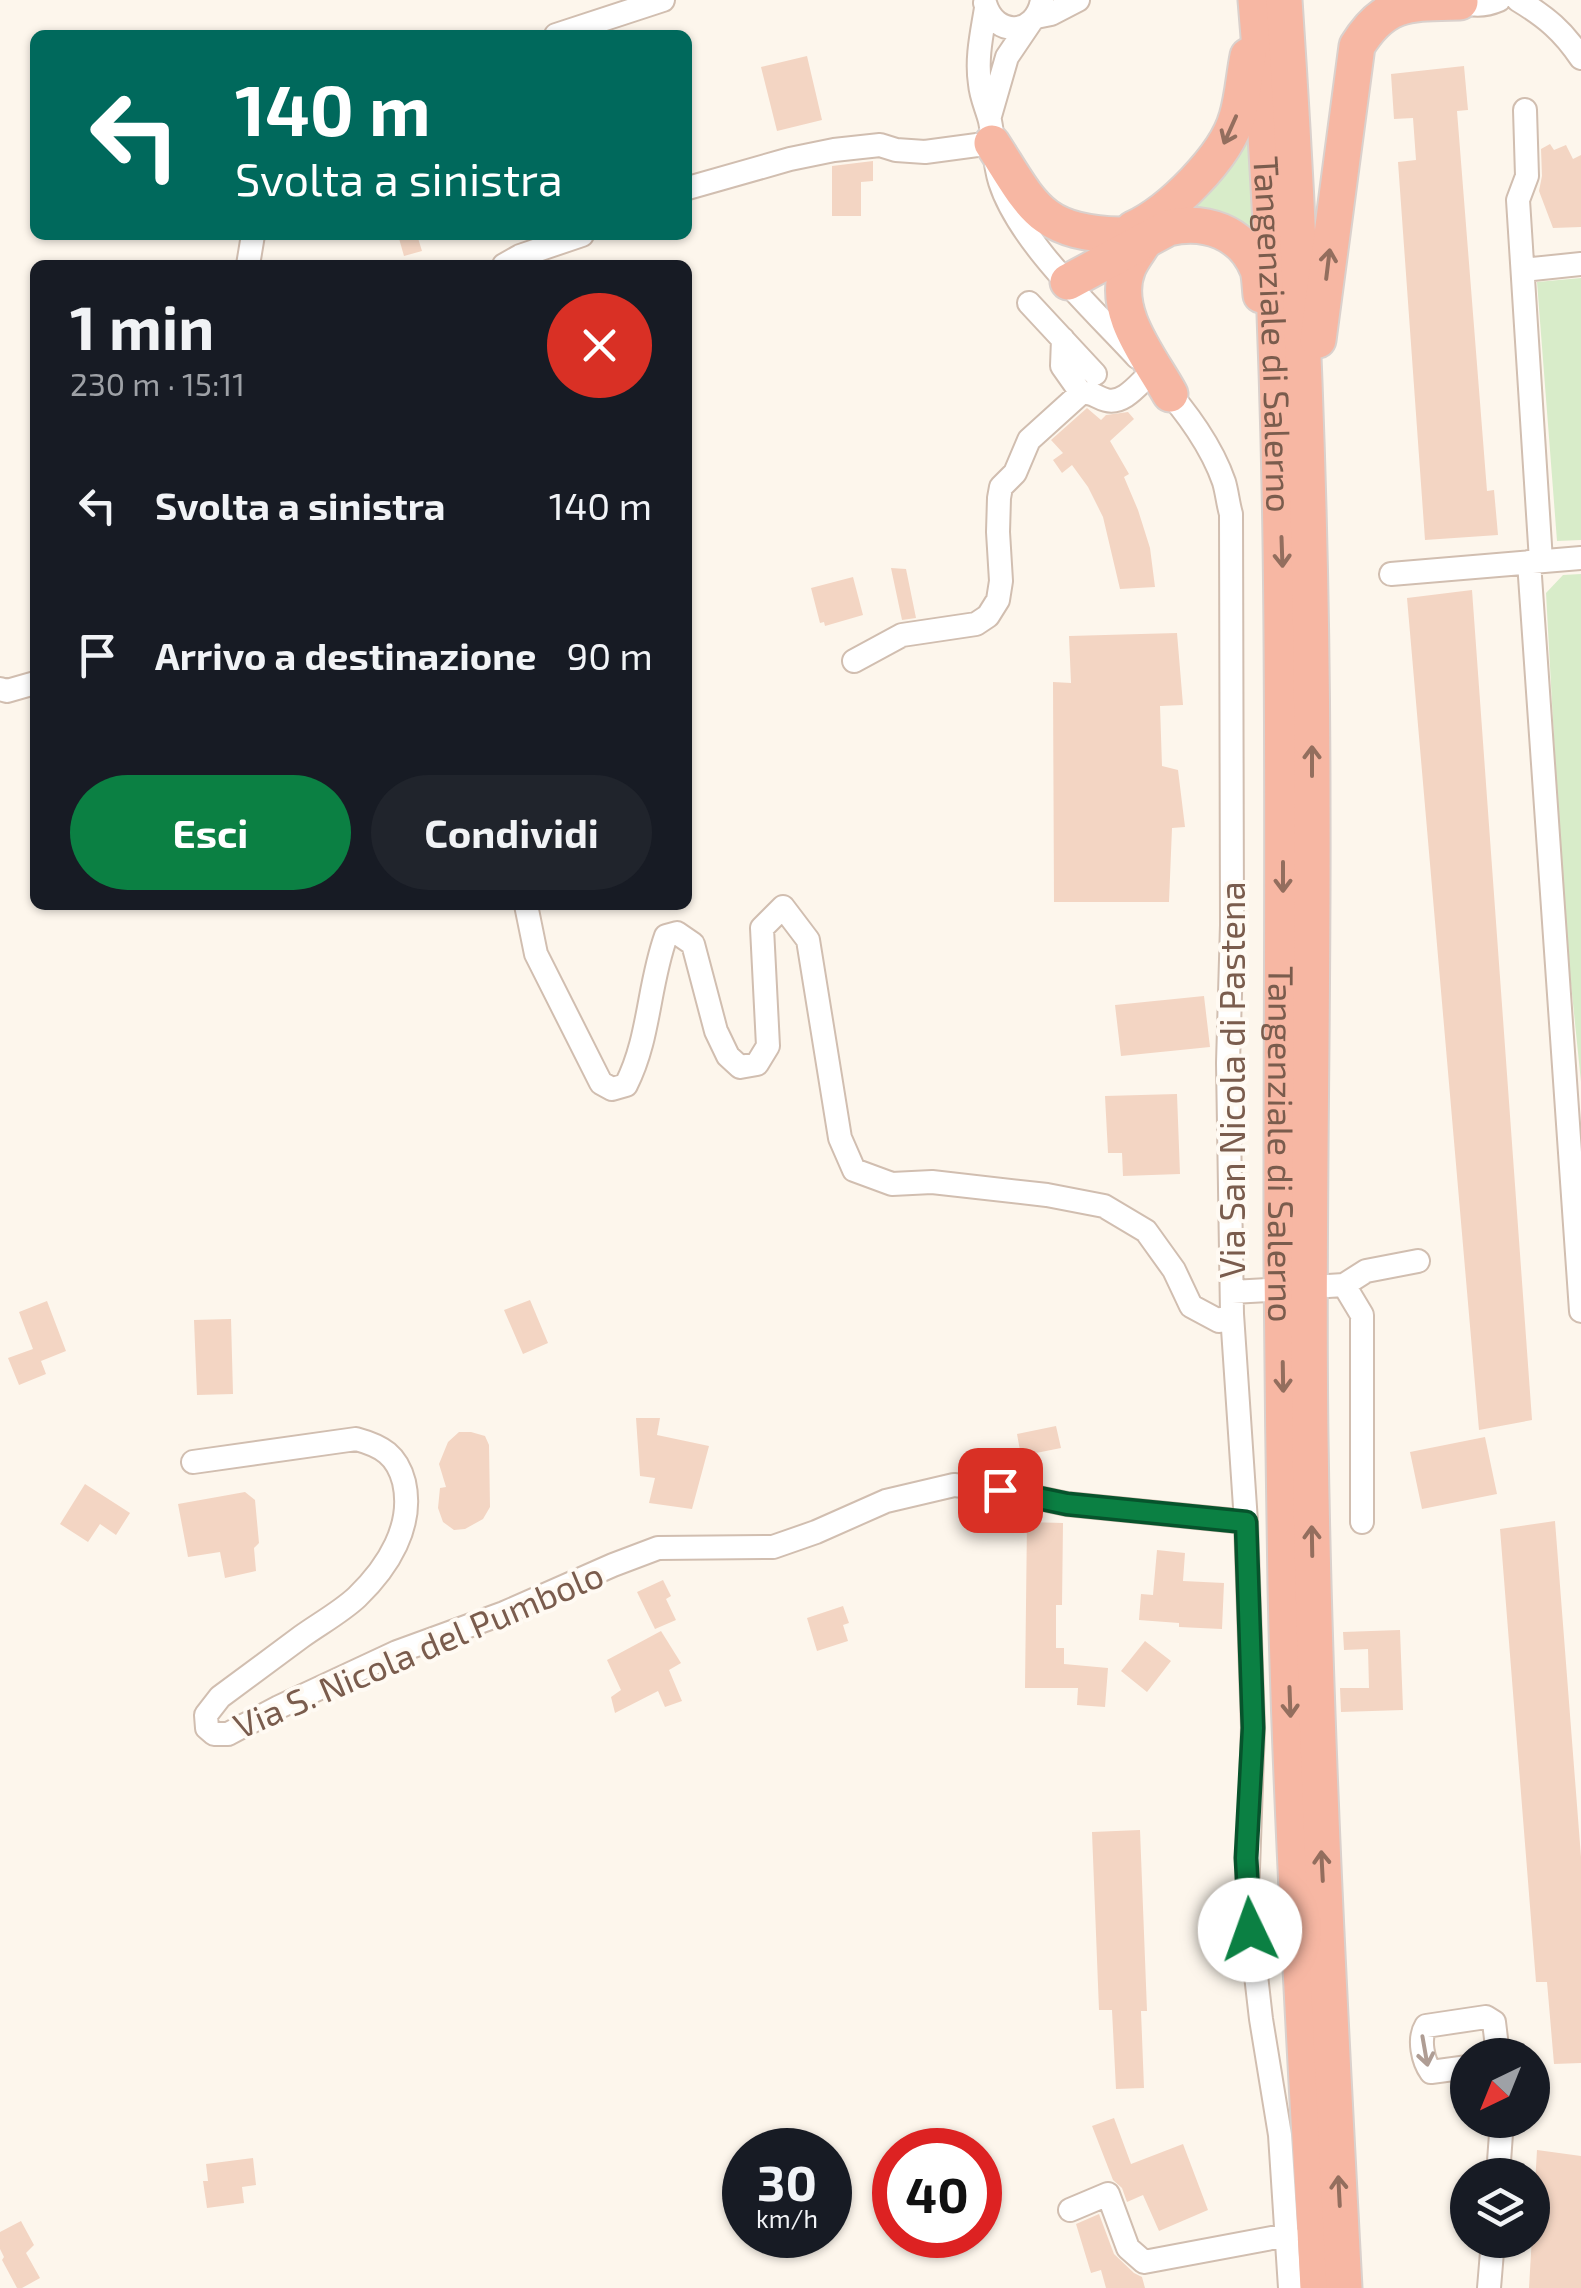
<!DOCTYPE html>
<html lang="it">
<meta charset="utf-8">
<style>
body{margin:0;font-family:"Exo 2",sans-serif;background:#20242c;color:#f1f3f6;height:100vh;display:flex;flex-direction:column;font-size:38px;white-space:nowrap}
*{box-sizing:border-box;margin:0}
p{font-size:32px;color:#9ea1a6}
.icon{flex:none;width:55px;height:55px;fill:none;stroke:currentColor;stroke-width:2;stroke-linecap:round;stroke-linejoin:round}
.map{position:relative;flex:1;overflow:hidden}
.side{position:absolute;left:30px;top:260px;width:662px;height:650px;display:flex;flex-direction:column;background:#171b24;border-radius:15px;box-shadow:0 2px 8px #0004}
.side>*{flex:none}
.banner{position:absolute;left:30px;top:30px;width:662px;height:210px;border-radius:15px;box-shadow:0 2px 8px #0004;background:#00695c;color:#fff;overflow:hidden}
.needle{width:65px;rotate:223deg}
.tools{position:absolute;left:1450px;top:2038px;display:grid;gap:20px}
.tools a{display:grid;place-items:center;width:100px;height:100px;border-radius:50%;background:#171b24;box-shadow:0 2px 8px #0004;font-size:50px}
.speed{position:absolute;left:722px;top:2128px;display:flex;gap:20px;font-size:50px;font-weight:700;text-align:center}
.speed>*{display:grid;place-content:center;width:130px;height:130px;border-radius:50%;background:#171b24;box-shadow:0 2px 8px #0004;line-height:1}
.speed small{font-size:25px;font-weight:400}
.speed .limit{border:15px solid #d22;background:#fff;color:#111}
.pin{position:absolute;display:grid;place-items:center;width:85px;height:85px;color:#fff;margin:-42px;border-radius:20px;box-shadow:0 5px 15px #0006}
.me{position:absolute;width:110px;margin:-55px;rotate:357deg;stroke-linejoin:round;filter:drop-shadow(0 0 8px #0008)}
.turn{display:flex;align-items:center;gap:35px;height:210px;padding:0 40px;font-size:45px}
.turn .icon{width:130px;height:130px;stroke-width:2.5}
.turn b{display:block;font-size:70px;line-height:85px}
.round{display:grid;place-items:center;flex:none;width:105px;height:105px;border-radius:52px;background:#20242c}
.summary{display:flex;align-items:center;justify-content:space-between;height:170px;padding:0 40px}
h1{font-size:60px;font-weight:700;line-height:75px}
.action{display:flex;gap:20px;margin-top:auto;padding:20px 40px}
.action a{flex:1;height:115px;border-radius:60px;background:#0b8043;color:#fff;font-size:40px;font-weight:700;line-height:115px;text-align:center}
.action a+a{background:#20242c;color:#f1f3f6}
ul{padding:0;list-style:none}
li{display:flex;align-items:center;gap:30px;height:150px;padding:0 40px}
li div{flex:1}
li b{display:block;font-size:38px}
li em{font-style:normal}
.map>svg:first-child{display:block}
</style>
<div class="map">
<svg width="1581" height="2288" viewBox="0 0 1581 2288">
<rect width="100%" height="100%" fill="#fdf6ec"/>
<path fill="#d8ecc9" d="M 1251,100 L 1258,254 L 1157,222 Z
M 1581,278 L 1581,540 L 1557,541 L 1537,282 Z
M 1581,574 L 1581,1082 L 1563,905 L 1546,593 L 1563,575 Z"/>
<path fill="#f3d5c3" d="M 807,56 L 822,120 L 777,131 L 761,67 Z
M 1464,66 L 1468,110 L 1457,111 L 1487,491 L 1494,490 L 1498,535 L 1425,540 L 1398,162 L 1416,160 L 1413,118 L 1394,119 L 1391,74 Z
M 1550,144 L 1554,150 L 1566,145 L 1573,159 L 1581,155 L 1581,227 L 1553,228 L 1539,191 L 1542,176 L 1541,149 Z
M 873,161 L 873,181 L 861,182 L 861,216 L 832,216 L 832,166 Z
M 398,235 L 417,235 L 422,251 L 404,256 Z
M 1087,408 L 1101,420 L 1106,415 L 1128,412 L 1134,419 L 1110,441 L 1129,474 L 1124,477 L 1138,510 L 1150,548 L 1155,587 L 1120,589 L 1103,517 L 1088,487 L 1072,465 L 1062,473 L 1053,460 L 1063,453 L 1051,440 Z
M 891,568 L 906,569 L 916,618 L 902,620 Z
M 853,577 L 863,615 L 825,626 L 824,622 L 820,623 L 811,588 Z
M 1472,590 L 1532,1420 L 1479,1430 L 1407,598 Z
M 1177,633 L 1183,705 L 1160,706 L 1162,766 L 1178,770 L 1185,827 L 1172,828 L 1169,902 L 1054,902 L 1053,682 L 1071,683 L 1069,636 Z
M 1204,996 L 1210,1047 L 1121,1056 L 1115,1005 Z
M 1177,1094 L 1180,1174 L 1123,1176 L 1122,1153 L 1108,1153 L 1105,1096 Z
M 530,1300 L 548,1343 L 523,1354 L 504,1310 Z
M 47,1301 L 66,1351 L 41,1361 L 46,1374 L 19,1385 L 8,1358 L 33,1349 L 19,1312 Z
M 231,1319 L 233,1394 L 197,1395 L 194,1320 Z
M 636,1418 L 660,1418 L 657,1435 L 709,1446 L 692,1509 L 649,1503 L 655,1478 L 640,1476 Z
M 1056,1426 L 1061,1448 L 1021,1456 L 1017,1434 Z
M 459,1432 L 471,1432 L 485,1436 L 489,1445 L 490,1507 L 483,1519 L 465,1529 L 454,1530 L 443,1522 L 438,1508 L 440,1488 L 446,1487 L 439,1464 L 448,1442 Z
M 1485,1437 L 1497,1494 L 1422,1509 L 1410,1452 Z
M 85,1484 L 130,1513 L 116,1535 L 100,1524 L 88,1542 L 60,1524 Z
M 245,1492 L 255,1500 L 259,1543 L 254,1548 L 256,1571 L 225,1578 L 220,1552 L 188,1557 L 178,1504 Z
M 1555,1521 L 1581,1857 L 1581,2063 L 1554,2064 L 1547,1982 L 1536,1982 L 1500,1529 Z
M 1027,1522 L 1063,1523 L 1062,1605 L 1056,1605 L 1056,1648 L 1064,1648 L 1064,1664 L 1108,1668 L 1105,1707 L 1077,1705 L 1078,1688 L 1025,1688 Z
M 1157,1550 L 1185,1553 L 1183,1581 L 1224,1583 L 1222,1629 L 1179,1627 L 1179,1623 L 1139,1620 L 1141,1594 L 1153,1595 Z
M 663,1580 L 671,1596 L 666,1599 L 676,1620 L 655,1629 L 637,1592 Z
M 843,1606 L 849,1623 L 843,1625 L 848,1641 L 817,1651 L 807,1618 Z
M 1400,1630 L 1403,1710 L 1341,1712 L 1340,1688 L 1369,1688 L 1368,1649 L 1344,1650 L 1343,1632 Z
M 661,1631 L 681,1663 L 669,1670 L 682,1701 L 665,1707 L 658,1691 L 615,1713 L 611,1697 L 621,1690 L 607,1660 Z
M 1145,1641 L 1171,1661 L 1147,1692 L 1121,1671 Z
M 1140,1830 L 1147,2011 L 1141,2011 L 1144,2088 L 1116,2089 L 1112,2010 L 1099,2010 L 1092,1832 Z
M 1114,2118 L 1131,2164 L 1183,2144 L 1208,2210 L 1159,2231 L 1143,2195 L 1127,2202 L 1122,2188 L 1113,2180 L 1092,2126 Z
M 1537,2150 L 1581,2156 L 1581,2288 L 1529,2288 Z
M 253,2158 L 256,2185 L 242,2187 L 244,2203 L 207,2208 L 203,2181 L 208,2181 L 206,2164 Z
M 1099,2214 L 1114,2254 L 1134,2273 L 1142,2277 L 1145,2288 L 1106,2288 L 1101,2270 L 1091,2273 L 1076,2224 Z
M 21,2221 L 34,2245 L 26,2253 L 40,2278 L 22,2288 L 17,2288 L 2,2260 L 4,2257 L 0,2249 L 0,2232 Z"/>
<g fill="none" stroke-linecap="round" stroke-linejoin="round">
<g stroke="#d1beb0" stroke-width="26">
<path id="minor" d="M 1458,0 C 1472,7 1485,6 1499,0
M 1518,0 C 1546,17 1563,31 1581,58
M 985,3 C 995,38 1036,36 1042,0
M 986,8 C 982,33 976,58 980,84 C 981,97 987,109 990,121 C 994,141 994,163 1000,182 C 1019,242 1094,310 1137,357
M 1036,17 L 1051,14 L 1078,0
M 556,35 L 663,0
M 1525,110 L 1527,176 L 1518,200 L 1541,561
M 990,116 L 1007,57 L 1030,23
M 688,188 L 790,159 L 834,150 L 880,145 L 896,150 L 925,152 L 992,143
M 248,265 L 253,235
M 504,265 L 520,256 L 582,235
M 1523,270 L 1581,264
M 1029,303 L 1095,374
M 1063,339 L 1062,366 L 1081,393
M 1162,385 C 1186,411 1212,447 1224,482 C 1227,492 1228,504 1231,514 L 1232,925 L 1228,1063 L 1232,1314 L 1246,1522 L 1253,1727 L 1247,1897 L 1261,2019 L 1280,2135 L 1290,2288
M 1529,562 L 1581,1311
M 1391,574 L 1581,558
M 854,661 L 902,635 L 976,624 L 988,616 L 998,600 L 1001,581 L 998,532 L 999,498 L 1001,487 L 1015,473 L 1029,440 L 1081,393 C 1094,392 1095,397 1106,400 C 1124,405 1139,383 1151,373
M 0,689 L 7,691 L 35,683
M 526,905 L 536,954 L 601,1083 L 612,1089 L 626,1085 C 650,1038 648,986 666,936 L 677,933 L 693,944 L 716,1031 L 728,1056 L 740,1067 L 757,1064 L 768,1046 L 762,928 L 783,907 L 808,940 L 840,1138 L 854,1170 L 892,1184 L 932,1182 L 1047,1195 L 1104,1206 L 1146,1231 L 1174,1270 L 1191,1306 L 1219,1321 L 1232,1314
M 1344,1285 L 1362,1315 L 1362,1522
M 1328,1286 L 1344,1285 L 1366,1271 L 1418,1261
M 1232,1292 L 1268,1290
M 193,1462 L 356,1439 C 382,1446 397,1455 404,1482 C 414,1526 388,1567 357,1597 C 341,1612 319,1624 301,1637 C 274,1657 247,1677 220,1697 L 206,1715 L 207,1728 L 214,1734 L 228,1734 L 279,1707 L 397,1652 L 504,1613 L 613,1565 L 658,1548 L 773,1547 L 816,1532 L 886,1501 L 954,1485 L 1000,1490 L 1067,1504 L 1246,1522
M 1468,2067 L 1431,2072 C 1423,2061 1418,2039 1426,2026 L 1486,2017 L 1494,2022 L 1498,2055
M 1498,2175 L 1502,2120
M 1070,2210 L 1108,2194 L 1128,2248 L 1144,2262 L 1288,2235
M 1489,2288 L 1493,2240"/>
</g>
<g stroke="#dad1cd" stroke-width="39">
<g id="highway">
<path id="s1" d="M 1256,0 C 1292,421 1281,843 1282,1265 C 1283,1372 1284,1480 1286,1587 C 1291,1821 1306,2054 1318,2288"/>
<path d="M 1284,0 C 1302,268 1312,536 1312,805 C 1313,1016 1307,1227 1310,1437 C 1314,1721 1329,2005 1344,2288"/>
<path d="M 992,143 C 1032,205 1039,233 1120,235"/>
<path d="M 1133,229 C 1170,212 1226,157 1237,117 C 1243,97 1244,76 1248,56"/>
<path d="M 1145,240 C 1140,249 1132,258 1128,268 C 1110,311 1151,359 1170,394"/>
<path d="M 1068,282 L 1168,228 C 1205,219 1243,232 1258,270 C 1260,277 1260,287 1261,295"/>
<path d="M 1318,340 L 1357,46 C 1385,0 1411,3 1460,2"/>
</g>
</g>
<use href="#minor" stroke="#fff" stroke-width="22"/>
<use href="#highway" stroke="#f7b7a3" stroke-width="35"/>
</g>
<defs><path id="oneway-shaft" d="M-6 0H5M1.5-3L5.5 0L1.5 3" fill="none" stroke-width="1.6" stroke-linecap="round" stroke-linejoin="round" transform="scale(2.5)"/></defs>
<g stroke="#936e5e">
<use href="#oneway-shaft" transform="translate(1230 130) rotate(114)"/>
<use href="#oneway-shaft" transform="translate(1328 264) rotate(-83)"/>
<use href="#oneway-shaft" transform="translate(1282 552) rotate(88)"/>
<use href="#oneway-shaft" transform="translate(1312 761) rotate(-90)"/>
<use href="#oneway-shaft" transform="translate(1283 877) rotate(90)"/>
<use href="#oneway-shaft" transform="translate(1283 1377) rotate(89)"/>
<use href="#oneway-shaft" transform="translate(1312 1541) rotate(-91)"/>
<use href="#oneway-shaft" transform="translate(1290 1702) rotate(88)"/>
<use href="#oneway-shaft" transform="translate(1322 1866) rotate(-93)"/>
<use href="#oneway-shaft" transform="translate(1339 2191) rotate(-93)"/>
</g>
<use stroke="#af9d94" href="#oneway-shaft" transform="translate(1425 2051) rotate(80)"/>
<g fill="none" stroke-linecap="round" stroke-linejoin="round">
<g stroke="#07532c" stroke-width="25">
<path id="route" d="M 1000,1490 L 1067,1504 L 1246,1522 L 1253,1728 L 1246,1858 L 1250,1930"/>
</g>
<use href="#route" stroke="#0b8043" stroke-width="18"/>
</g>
<g text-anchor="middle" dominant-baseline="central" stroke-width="8" stroke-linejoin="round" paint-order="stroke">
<g font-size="35" fill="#7a5c4d" stroke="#fffaf3">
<text stroke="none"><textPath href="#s1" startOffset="335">Tangenziale di Salerno</textPath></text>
<text transform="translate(1231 1080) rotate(-90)">Via San Nicola di Pastena</text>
<text stroke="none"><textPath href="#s1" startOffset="1145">Tangenziale di Salerno</textPath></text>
<text transform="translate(418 1649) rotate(-23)">Via S. Nicola del Pumbolo</text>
</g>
</g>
</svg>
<div class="tools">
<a><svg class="needle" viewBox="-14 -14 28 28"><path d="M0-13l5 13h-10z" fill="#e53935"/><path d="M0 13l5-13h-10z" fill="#9ea1a6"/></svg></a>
<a><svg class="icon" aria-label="layers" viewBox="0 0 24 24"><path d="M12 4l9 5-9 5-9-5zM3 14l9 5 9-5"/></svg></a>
</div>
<div class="speed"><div>30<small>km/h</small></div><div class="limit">40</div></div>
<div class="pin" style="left:1000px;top:1490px;background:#d93025"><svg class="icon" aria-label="arrive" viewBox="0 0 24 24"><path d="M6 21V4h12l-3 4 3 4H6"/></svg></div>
<svg class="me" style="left:1250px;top:1930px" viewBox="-20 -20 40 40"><circle r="19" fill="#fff"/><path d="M0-13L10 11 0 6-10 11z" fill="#0b8043"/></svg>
<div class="banner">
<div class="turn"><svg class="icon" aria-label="left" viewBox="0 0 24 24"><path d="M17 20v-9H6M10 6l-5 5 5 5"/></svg><div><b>140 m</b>Svolta a sinistra</div></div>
</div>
<section class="side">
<div class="summary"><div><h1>1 min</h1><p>230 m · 15:11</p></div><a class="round" style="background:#d93025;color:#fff"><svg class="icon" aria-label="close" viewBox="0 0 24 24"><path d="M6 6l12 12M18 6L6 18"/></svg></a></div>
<ul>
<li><svg class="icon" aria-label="left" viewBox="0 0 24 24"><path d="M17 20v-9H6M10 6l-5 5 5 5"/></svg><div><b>Svolta a sinistra</b></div><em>140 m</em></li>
<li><svg class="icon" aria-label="arrive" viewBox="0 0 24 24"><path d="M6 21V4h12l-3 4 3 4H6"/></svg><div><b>Arrivo a destinazione</b></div><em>90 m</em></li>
</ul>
<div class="action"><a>Esci</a><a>Condividi</a></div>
</section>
</div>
